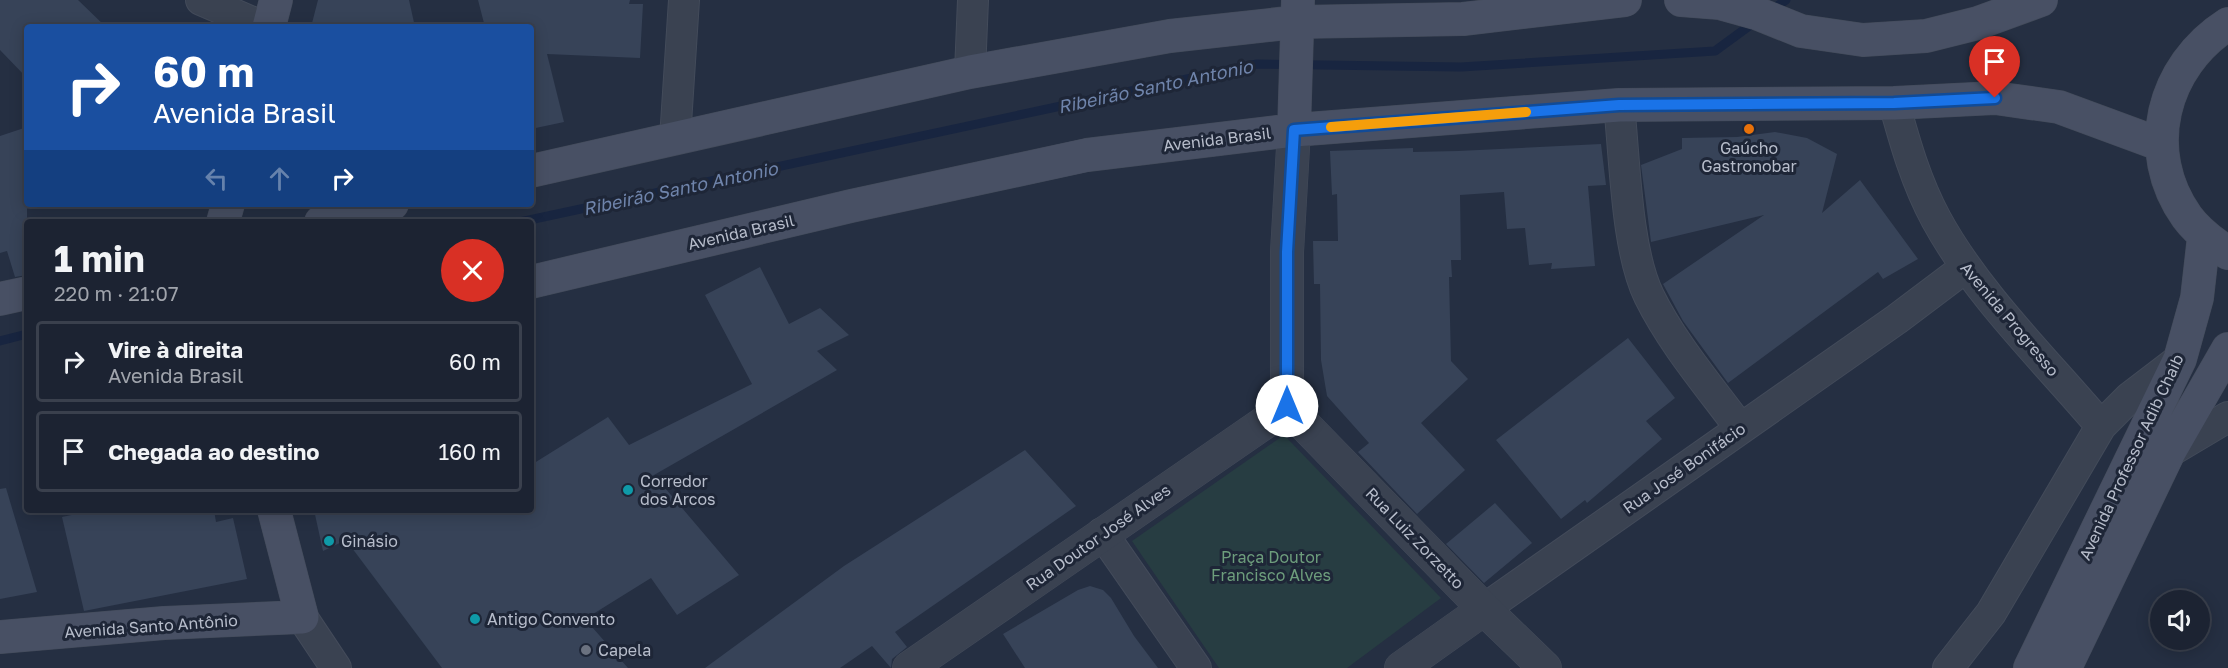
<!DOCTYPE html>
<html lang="pt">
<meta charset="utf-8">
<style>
body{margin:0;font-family:"Golos Text",sans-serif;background:#252b3a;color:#f1f3f6;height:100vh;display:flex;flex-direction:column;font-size:22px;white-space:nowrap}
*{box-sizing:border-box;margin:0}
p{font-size:20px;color:#a0a4ac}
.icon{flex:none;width:33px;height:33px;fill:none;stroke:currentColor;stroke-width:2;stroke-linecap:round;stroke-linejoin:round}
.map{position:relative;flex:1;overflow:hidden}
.side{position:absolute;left:24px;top:219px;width:510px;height:294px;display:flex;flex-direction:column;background:#1c2332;border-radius:6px;box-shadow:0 3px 15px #0003,0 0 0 2px #3a404d}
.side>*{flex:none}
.top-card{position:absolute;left:24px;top:24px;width:510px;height:183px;border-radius:6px;box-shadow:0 3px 15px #0003,0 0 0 2px #3a404d;background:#1a4fa0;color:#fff;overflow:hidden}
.controls{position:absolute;left:2150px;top:590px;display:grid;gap:12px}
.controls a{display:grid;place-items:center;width:60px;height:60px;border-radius:50%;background:#1c2332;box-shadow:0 3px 15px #0003,0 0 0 2px #3a404d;font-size:30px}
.pin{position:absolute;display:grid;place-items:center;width:51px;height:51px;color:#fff;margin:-62px -26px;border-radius:50% 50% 50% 0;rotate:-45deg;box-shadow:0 0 6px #0007}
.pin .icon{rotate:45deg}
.me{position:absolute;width:66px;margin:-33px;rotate:0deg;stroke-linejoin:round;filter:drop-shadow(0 0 4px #0008)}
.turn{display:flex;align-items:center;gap:21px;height:126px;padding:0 30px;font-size:27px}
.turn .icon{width:78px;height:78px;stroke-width:2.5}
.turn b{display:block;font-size:42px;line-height:51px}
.lanes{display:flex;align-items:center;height:57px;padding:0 30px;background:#0003;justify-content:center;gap:30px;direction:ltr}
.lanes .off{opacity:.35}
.round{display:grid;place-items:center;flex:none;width:63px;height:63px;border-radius:32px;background:#252b3a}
.head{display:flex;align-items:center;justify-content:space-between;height:102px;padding:0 30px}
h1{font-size:36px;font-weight:700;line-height:45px}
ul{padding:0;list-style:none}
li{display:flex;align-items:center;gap:18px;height:81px;margin:0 12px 9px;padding:0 18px;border:3px solid #3a404d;border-radius:6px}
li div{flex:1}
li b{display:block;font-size:22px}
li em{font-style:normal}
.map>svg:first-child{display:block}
</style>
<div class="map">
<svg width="2228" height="668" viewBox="0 0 2228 668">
<rect width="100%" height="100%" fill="#252f42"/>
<path fill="#273d42" d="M 1284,435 L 1441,598 L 1347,668 L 1219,668 L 1132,541 Z"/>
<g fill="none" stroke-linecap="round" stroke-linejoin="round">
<path stroke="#182540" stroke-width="9" d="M 1770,11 L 1786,0
M 520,222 L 1257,64 L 1461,67 L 1715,51 L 1756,21
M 0,341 L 27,334"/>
</g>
<path fill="#374358" d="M 0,0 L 78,0 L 106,27 L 27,27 L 27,78 L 0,50 Z
M 318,0 L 409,0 L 415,27 L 311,27 Z
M 478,0 L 630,0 L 629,4 L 643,4 L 640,58 L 547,54 L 564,122 L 531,129 L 531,27 L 485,27 Z
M 27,127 L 27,275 L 15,277 L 7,251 L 0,253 L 0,136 Z
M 1775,132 L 1807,138 L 1837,154 L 1822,213 L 1860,180 L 1918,259 L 1883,279 L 1878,272 L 1728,383 L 1683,321 L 1663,284 L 1764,215 L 1651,242 L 1641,165 L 1682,149 L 1682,138 L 1737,137 Z
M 1601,144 L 1606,185 L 1588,186 L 1595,266 L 1551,269 L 1552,263 L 1529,265 L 1525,228 L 1507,229 L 1504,192 L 1460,195 L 1461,260 L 1451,260 L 1452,277 L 1449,277 L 1451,361 L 1468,379 L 1421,423 L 1465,470 L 1417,514 L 1358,452 L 1369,443 L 1327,396 L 1321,360 L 1320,284 L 1314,284 L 1313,241 L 1338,241 L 1337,194 L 1332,195 L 1330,151 L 1413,148 L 1413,152 L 1458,151 Z
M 760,267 L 789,324 L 820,308 L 849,335 L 817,351 L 837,370 L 654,475 L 739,575 L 677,615 L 651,578 L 585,619 L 628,668 L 442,668 L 346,540 L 323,551 L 314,510 L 531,510 L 531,465 L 608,417 L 629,445 L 752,384 L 705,295 Z
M 1628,338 L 1675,398 L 1646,421 L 1662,439 L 1587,503 L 1585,500 L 1561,519 L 1496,440 Z
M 1025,450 L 1076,506 L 895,632 L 907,647 L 892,659 L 891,668 L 872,646 L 840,668 L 705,668 L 844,566 Z
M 6,488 L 37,592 L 0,599 L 0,489 Z
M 1495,503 L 1532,543 L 1484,583 L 1446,544 Z
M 95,510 L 214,510 L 216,522 L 233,518 L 247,579 L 84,611 L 62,517 Z
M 1090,586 L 1103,590 L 1111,598 L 1134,636 L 1158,668 L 1025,668 L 1003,634 L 1078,590 Z"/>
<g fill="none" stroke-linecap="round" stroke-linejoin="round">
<g stroke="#434b5a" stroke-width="32">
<path id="minor" d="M 201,0 L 264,27
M 970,72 L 973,0
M 1894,103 C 1905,143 1916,182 1936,219 C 1976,293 2046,361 2101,426
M 1619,105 C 1625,159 1626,249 1649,296 C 1672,343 1709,386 1740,428
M 675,139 L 684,0
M 2169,452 L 2228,417
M 1102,533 L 1196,668
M 1484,609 L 1897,319 L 1966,267
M 302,617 L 336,668
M 1948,668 L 1991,613 L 2101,426 L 2129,398 L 2180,359"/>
</g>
<g stroke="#434b5a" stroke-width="34">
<path id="tertiary" d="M 1287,407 L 1484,609 L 1545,668
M 1287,407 L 1287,252 L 1294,130
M 909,668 L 1287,407
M 1401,668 L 1484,609"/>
</g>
<g stroke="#434b5a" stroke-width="34">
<path id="secondary" d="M 1681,0 L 1720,3 L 1756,13 L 1801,31 L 1863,40 L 1926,36 L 1978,23 L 2041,0
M 2228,24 C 2162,66 2140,151 2187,217 C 2198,232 2213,243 2228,253
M 269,27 L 276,0
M 1294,130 L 1298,0
M 531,171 L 970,72 L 1170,36 L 1297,22 L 1463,19 L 1625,0
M 223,222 L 228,204
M 321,222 L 392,204
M 531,282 L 851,206 L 1087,155 L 1294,130 L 1619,105 L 1894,103 L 1995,98 L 2059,107 L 2162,145
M 0,299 L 27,293
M 0,637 L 164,623 L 302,617 L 274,510
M 2030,668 L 2180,359 L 2197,298 L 2204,236
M 2065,668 L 2169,452 L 2228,349"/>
</g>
<use href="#minor" stroke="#3a4251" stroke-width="30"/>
<use href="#tertiary" stroke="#3a4251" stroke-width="33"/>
<use href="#secondary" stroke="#485064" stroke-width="33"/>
</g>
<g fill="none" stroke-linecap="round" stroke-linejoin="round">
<g stroke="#114b97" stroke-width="15">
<path id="route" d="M 1287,406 L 1287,252 L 1294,130 L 1619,105 L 1894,103 L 1995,98"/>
</g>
<use href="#route" stroke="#1a73e8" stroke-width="10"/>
<path stroke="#f59e0b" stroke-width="10" d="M 1331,127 L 1526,112"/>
</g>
<circle fill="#e8710a" stroke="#1e2637" stroke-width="2" cx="1749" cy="129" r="6"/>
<g fill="#0f9aa8" stroke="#1e2637" stroke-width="2">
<circle cx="628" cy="490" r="6"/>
<circle cx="329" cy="541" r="6"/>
<circle cx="475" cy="619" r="6"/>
</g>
<circle fill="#6b7280" stroke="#1e2637" stroke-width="2" cx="586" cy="650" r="6"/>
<g text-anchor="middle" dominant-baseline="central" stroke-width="6" stroke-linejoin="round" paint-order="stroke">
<g font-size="16" fill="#b7bdcb" stroke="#1e2637">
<text transform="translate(1217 139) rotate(-7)">Avenida Brasil</text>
<text transform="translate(741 232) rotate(-13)">Avenida Brasil</text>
<text transform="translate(2010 319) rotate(50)">Avenida Progresso</text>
<text transform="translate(2131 457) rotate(-65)">Avenida Professor Adib Chaib</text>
<text transform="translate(1684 468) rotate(-35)">Rua José Bonifácio</text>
<text transform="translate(1098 537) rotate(-35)">Rua Doutor José Alves</text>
<text transform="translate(1415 538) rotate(46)">Rua Luiz Zorzetto</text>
<text transform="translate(151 626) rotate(-4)">Avenida Santo Antônio</text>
</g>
<g font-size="16" fill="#b7bdcb" stroke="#1e2637" text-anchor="start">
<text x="1749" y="148" text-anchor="middle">Gaúcho<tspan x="1749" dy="18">Gastronobar</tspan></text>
<text x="640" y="481">Corredor<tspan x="640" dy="18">dos Arcos</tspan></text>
<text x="341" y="541">Ginásio</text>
<text x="487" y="619">Antigo Convento</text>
<text x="598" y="650">Capela</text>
</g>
<g font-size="16" fill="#6d9d7c" stroke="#1e2637">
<text x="1271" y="557">Praça Doutor<tspan x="1271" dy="18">Francisco Alves</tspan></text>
</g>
<g font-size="18" font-style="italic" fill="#6f84ab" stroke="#1e2637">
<text transform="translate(1155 86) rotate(-12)">Ribeirão Santo Antonio</text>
<text transform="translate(680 188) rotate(-12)">Ribeirão Santo Antonio</text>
</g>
</g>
</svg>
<div class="controls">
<a><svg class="icon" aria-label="sound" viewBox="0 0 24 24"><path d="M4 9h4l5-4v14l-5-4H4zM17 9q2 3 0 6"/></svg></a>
</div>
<div class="pin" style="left:1995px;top:98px;background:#d93025"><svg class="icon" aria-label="arrive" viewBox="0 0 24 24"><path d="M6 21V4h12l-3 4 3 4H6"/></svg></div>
<svg class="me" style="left:1287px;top:406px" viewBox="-20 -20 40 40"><circle r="19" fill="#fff"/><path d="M0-13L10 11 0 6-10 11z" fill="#1a73e8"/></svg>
<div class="top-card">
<div class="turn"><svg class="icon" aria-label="right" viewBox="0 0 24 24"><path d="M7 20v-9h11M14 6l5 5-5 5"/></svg><div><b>60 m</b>Avenida Brasil</div></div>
<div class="lanes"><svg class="icon off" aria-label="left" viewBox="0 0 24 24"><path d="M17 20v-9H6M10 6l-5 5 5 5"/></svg><svg class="icon off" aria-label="ahead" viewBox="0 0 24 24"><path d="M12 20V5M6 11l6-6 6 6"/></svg><svg class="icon" aria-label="right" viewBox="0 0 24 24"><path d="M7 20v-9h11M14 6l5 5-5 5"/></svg></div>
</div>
<section class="side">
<div class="head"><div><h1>1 min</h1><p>220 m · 21:07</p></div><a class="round" style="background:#d93025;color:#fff"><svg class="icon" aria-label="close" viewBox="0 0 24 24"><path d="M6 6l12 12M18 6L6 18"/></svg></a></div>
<ul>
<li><svg class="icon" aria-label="right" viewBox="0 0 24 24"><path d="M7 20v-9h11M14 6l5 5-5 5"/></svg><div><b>Vire à direita</b><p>Avenida Brasil</p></div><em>60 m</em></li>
<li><svg class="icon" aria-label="arrive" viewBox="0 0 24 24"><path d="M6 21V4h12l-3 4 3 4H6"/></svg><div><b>Chegada ao destino</b></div><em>160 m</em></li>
</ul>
</section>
</div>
